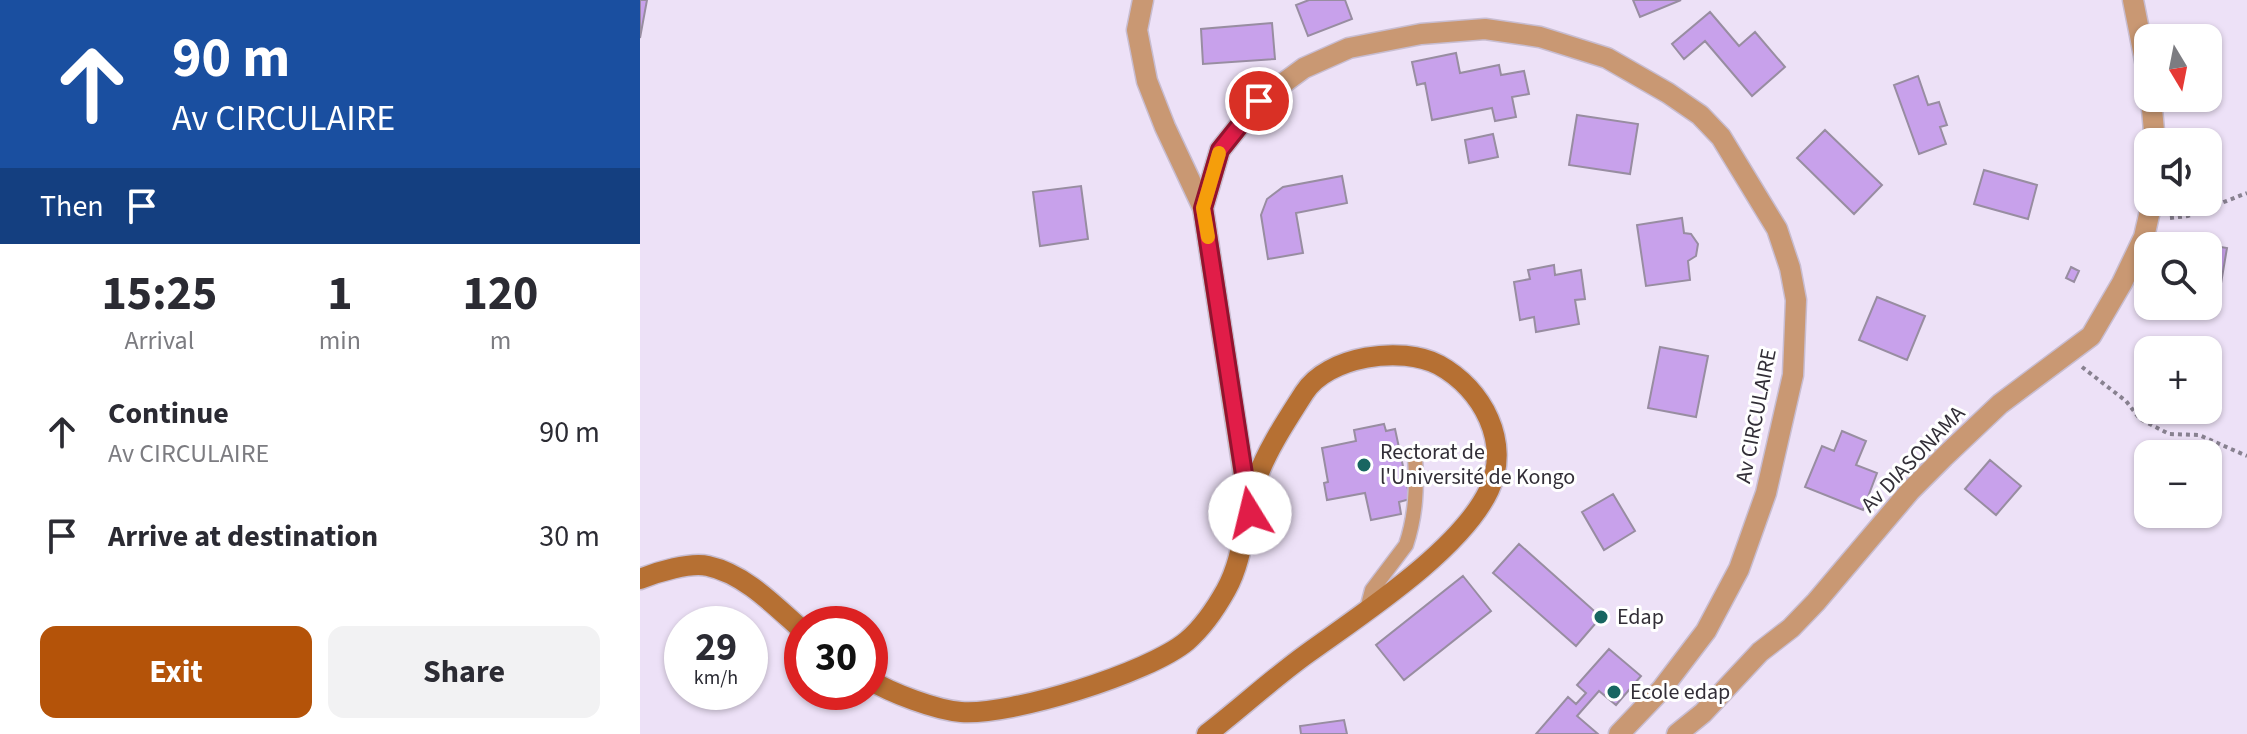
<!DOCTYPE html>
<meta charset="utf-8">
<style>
body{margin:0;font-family:"Source Sans 3",sans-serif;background:#f2f2f3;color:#2b2b33;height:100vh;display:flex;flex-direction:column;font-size:30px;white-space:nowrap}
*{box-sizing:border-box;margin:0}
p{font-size:26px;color:#7c7c81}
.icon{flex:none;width:44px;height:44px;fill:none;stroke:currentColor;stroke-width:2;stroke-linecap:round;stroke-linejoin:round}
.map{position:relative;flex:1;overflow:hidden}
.panel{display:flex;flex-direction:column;background:#fff;width:640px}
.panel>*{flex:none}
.hud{background:#1a4fa0;color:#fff;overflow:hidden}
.needle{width:52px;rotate:170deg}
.fabs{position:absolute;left:1494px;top:24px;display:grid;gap:16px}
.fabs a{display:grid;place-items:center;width:88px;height:88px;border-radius:16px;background:#fff;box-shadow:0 2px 6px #0004;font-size:40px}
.speed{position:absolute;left:24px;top:606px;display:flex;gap:16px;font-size:40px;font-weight:700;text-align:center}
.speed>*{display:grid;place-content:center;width:104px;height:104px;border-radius:50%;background:#fff;box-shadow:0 2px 6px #0004;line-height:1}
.speed small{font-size:20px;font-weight:400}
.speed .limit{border:12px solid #d22;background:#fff;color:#111}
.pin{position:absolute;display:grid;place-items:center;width:68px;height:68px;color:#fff;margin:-34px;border:4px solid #fff;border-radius:50%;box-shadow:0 2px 8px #0007}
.me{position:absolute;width:88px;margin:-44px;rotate:351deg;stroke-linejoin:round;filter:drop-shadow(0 0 6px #0008)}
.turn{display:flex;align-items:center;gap:28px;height:168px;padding:0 40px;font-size:36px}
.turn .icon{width:104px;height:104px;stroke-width:2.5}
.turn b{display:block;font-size:56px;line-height:68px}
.then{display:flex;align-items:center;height:76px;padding:0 40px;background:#0003;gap:16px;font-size:30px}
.eta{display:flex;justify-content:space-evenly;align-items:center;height:136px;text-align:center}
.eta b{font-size:48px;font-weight:700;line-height:56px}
.action{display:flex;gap:16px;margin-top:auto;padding:16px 40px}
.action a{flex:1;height:92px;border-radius:16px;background:#b45309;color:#fff;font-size:32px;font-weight:700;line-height:92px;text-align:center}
.action a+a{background:#f2f2f3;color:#2b2b33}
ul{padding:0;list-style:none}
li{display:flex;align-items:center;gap:24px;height:104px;padding:0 40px}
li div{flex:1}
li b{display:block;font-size:30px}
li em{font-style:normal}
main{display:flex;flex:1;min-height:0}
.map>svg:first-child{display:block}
</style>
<main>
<section class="panel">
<div class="hud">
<div class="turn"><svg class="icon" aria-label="ahead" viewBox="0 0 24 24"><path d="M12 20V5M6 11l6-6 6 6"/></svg><div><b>90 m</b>Av CIRCULAIRE</div></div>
<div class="then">Then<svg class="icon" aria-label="arrive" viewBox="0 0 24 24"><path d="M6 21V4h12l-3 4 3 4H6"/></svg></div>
</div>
<div class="eta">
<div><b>15:25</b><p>Arrival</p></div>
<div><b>1</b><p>min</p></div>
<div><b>120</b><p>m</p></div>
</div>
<ul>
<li><svg class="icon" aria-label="ahead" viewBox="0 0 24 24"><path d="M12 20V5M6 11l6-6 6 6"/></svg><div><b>Continue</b><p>Av CIRCULAIRE</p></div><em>90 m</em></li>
<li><svg class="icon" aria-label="arrive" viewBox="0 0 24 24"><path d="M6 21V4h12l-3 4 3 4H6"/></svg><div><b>Arrive at destination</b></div><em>30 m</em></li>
</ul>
<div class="action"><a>Exit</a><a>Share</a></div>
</section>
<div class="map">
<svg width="1607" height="734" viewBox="0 0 1607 734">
<rect width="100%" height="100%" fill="#ede1f7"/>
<path fill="#c8a1eb" stroke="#988da1" stroke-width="2" d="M 0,0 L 7,0 L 0,38 Z
M 669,0 L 705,0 L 712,19 L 668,36 L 656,5 Z
M 993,0 L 1041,0 L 1000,17 Z
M 1070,12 L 1099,46 L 1115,32 L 1145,67 L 1112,96 L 1065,41 L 1044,59 L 1032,44 Z
M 632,23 L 635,59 L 563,64 L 561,29 Z
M 816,53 L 820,73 L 859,65 L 861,75 L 884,71 L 889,94 L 872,97 L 876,117 L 855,121 L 852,108 L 792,120 L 785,83 L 777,85 L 772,62 Z
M 1278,76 L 1288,105 L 1299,102 L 1307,125 L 1300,127 L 1306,144 L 1279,154 L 1254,85 Z
M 937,115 L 998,124 L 990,174 L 929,165 Z
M 1185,130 L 1242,185 L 1214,214 L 1157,158 Z
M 853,134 L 858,157 L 829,163 L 825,140 Z
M 1344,170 L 1397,185 L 1388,219 L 1334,204 Z
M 702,176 L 707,203 L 656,213 L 663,253 L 628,259 L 621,215 L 627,199 L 643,187 Z
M 441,186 L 448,239 L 400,246 L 393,192 Z
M 1042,218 L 1044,233 L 1051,234 L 1058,244 L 1056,256 L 1048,261 L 1050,280 L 1006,286 L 997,225 Z
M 1545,241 L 1587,248 L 1577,307 L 1568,305 L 1568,246 L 1544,246 Z
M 914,265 L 915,275 L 941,270 L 945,299 L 935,300 L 939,324 L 896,332 L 894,317 L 880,320 L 874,282 L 890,279 L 888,270 Z
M 1431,267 L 1439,271 L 1434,282 L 1426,278 Z
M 1237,297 L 1285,316 L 1267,360 L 1219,340 Z
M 1020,347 L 1068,356 L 1056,417 L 1008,408 Z
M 744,424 L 746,431 L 755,429 L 770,499 L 759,502 L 761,514 L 731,520 L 725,493 L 687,500 L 684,483 L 688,482 L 682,448 L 716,441 L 714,430 Z
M 1202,431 L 1226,441 L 1216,465 L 1237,473 L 1223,510 L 1165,487 L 1182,446 L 1194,451 Z
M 1350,460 L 1381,486 L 1356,515 L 1325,489 Z
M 973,494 L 995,531 L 964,550 L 942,512 Z
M 879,544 L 961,617 L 936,646 L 853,573 Z
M 823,576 L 851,611 L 764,680 L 736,645 Z
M 969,649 L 1001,676 L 976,705 L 959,691 L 937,716 L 958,734 L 896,734 L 928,697 L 936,704 L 946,693 L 937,685 Z
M 704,720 L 707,734 L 661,734 L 660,726 Z"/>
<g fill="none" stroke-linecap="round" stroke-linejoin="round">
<g stroke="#c8bdd1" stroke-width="17">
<path id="lane" d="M 727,609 L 732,590 L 766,545 C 776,515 777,487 775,456"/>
</g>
<g stroke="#c8bdd1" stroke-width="23">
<path id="street" d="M 503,0 L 497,30 L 507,81 L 525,127 L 563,208 L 609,509
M 1493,0 L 1508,76
M 1511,98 L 1515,142
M 563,208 L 580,150 L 619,101 L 664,68 L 709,48 L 781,34 L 845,29 L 900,37 L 967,58 L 1028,93 L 1060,115 L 1081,137 L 1137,229 L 1150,268 L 1156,300 L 1153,375 L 1126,493 L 1099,569 L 1066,631 L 1021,690 L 979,734
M 1037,734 L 1063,713 L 1120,652 L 1151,628 L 1176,602 L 1270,491 L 1304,457 L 1360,404 L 1451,336 L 1482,283 L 1504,237 L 1512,202"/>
</g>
<g stroke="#c8bdd1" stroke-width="23">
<path id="secondary" d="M 0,579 C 17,572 50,562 68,566 C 105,574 135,606 162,630
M 230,680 C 251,693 296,710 321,712 C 370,716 509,673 547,641 C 562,628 576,608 586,590 C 605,556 604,514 617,478 C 628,448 647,420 664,393 C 687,356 762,345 799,365 C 843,389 871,443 849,490 C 821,550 722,614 668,653 C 633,678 601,708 567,734"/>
</g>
<path stroke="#888190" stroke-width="4" stroke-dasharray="4 4" stroke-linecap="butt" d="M 1530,218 L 1548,216 L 1607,193
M 1442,367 L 1486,401 L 1500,419 L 1529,434 L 1559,435 L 1607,456"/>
<use href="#lane" stroke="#c99873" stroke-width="14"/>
<use href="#street" stroke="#c99873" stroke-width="20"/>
<use href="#secondary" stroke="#b67033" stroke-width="20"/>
</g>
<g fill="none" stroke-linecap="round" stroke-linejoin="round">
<g stroke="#92132f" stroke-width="20">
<path id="route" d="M 610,513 L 563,208 L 580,150 L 619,101"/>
</g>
<use href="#route" stroke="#e11d48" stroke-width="14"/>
<path stroke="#f59e0b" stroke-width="14" d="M 568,237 L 563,208 L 579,153"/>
</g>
<g fill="#186561" stroke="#fff" stroke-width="3">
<circle cx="724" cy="465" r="8"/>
<circle cx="961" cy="617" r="8"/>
<circle cx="974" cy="692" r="8"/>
</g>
<g text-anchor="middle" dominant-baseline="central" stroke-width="6" stroke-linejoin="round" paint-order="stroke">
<g font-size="22" fill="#322e37" stroke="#fff">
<text transform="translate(1116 416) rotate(-79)">Av CIRCULAIRE</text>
<text transform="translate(1273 459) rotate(-46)">Av DIASONAMA</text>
</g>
<g font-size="22" fill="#322e37" stroke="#fff" text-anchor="start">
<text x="740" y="452">Rectorat de<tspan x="740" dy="25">l'Université de Kongo</tspan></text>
<text x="977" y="617">Edap</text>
<text x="990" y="692">Ecole edap</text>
</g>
</g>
</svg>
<div class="fabs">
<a><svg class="needle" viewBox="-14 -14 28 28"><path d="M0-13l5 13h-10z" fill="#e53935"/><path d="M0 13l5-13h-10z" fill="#7c7c81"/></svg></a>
<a><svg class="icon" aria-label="sound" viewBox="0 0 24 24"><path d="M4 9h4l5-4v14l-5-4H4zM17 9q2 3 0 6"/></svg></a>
<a><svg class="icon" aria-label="search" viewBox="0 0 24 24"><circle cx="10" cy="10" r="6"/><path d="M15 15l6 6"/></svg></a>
<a>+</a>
<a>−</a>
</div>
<div class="speed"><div>29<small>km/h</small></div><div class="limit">30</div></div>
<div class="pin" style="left:619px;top:101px;background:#d93025"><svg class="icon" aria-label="arrive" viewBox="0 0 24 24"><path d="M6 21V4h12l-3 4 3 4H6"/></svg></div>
<svg class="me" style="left:610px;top:513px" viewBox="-20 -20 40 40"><circle r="19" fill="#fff"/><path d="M0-13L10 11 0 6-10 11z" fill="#e11d48"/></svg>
</div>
</main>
